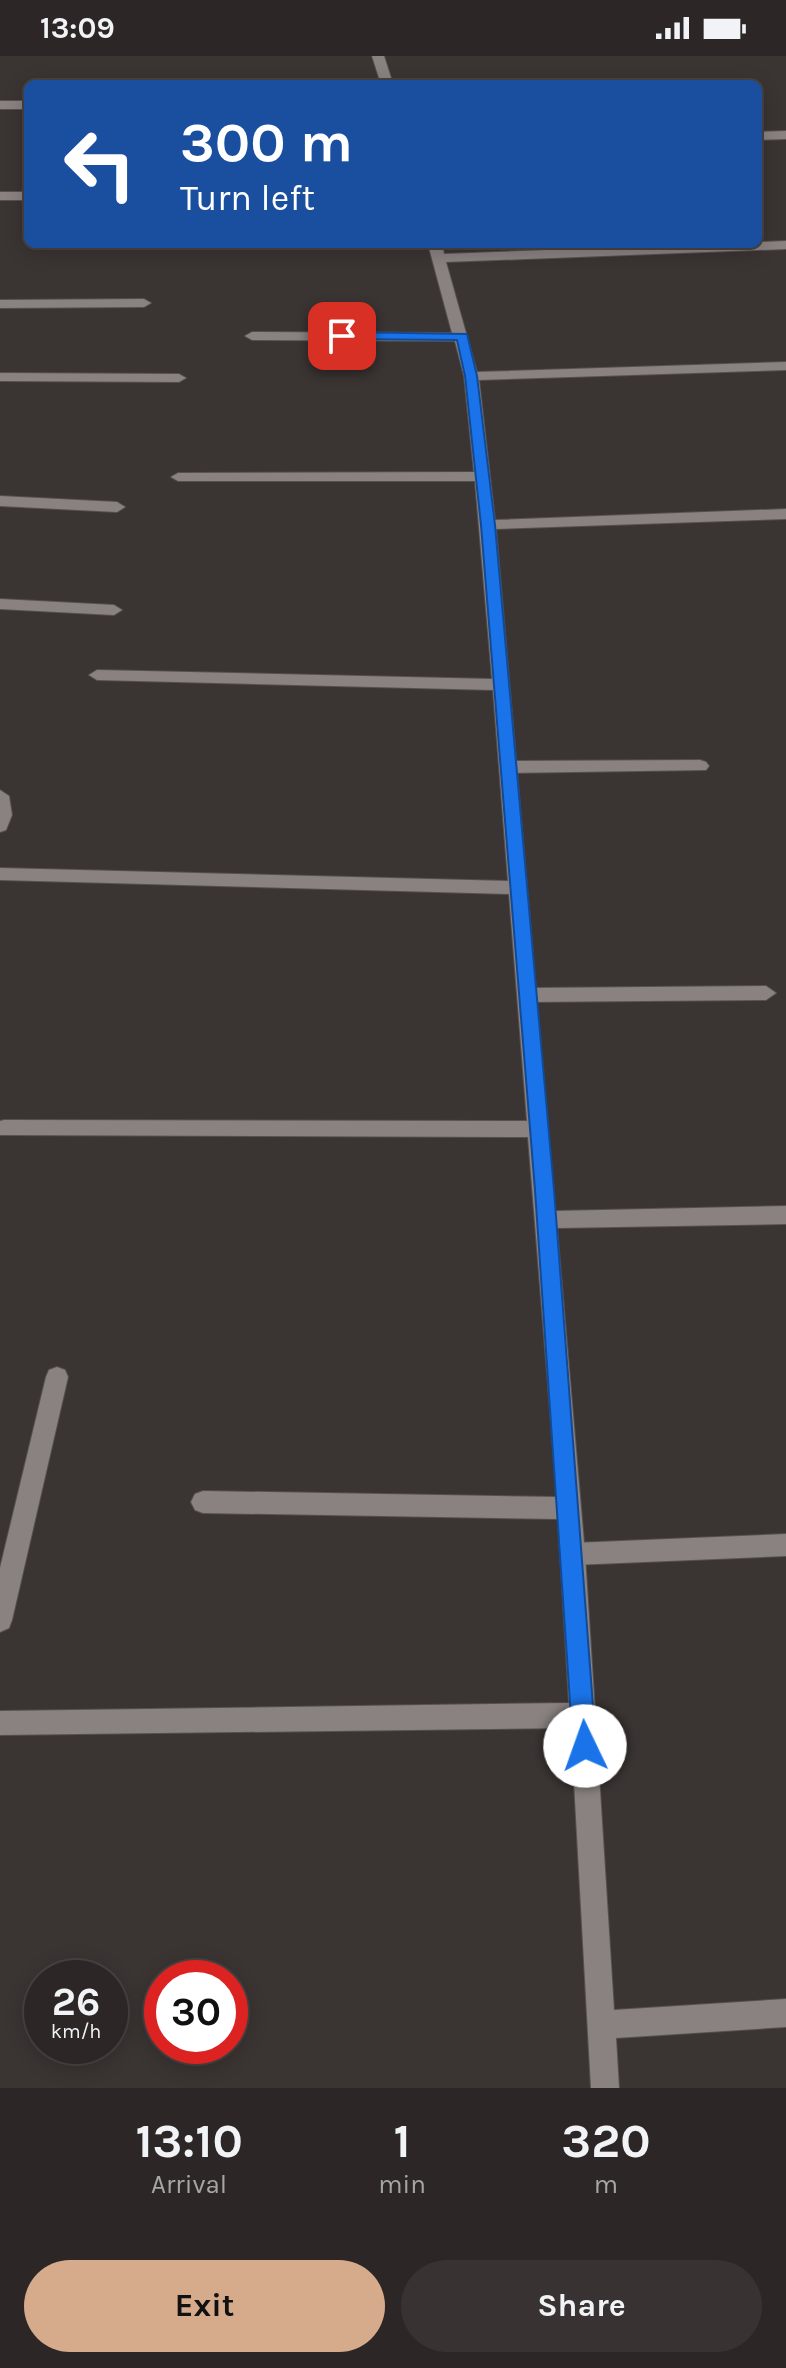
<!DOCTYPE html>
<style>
body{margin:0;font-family:Karla,sans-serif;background:#383332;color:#f1f3f6;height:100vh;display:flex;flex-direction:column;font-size:30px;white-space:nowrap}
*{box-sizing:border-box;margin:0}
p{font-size:26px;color:#a6a5a7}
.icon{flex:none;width:44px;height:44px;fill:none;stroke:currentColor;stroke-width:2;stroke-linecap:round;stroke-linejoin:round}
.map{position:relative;height:2032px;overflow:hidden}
.details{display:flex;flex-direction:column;background:#2c2726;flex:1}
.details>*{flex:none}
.guide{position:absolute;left:24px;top:24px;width:738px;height:168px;border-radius:12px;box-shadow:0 4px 20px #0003,0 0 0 2px #484443;background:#1a4fa0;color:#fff;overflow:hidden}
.speed{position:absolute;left:24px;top:1904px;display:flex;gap:16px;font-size:40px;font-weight:700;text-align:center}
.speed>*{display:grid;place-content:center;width:104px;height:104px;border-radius:50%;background:#2c2726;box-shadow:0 4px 20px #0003,0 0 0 2px #484443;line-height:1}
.speed small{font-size:20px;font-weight:400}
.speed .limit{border:12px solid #d22;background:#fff;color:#111}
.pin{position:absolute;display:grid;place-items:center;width:68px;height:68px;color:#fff;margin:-34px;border-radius:16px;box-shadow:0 4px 12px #0006}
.me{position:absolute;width:88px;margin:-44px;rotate:357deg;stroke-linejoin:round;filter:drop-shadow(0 0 6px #0008)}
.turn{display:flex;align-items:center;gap:28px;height:168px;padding:0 24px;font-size:36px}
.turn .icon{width:104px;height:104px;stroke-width:2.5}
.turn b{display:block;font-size:56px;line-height:68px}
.eta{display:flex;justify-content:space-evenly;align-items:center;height:136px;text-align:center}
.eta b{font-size:48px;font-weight:700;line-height:56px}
.action{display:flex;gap:16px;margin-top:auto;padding:16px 24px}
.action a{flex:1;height:92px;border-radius:48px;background:#d6ab8b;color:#111;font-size:32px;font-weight:700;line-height:92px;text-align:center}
.action a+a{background:#383332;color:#f1f3f6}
.status{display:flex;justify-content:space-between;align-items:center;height:56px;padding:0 40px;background:#2c2726;direction:ltr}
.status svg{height:22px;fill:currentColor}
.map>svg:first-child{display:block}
</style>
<div class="status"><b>13:09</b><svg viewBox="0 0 49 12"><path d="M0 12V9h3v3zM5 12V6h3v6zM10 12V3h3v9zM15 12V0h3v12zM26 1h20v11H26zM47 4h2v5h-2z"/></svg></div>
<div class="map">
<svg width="786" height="2032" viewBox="0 0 786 2032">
<rect width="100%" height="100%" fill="#3a3432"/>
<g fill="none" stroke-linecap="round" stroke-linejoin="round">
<g stroke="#56514f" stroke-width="2">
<path id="service" d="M 700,704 L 706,706 L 709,710 L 706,714 L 508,717 L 499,711 L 508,705 Z
M 766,930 L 776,937 L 766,944 L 528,946 L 518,939 L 528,932 Z
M 786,1478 L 786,1500 L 573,1509 L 564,1506 L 561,1498 L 564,1490 L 573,1487 Z"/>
</g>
<g stroke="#56514f" stroke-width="2">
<path id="minor" d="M 372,0 L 384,0 L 393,28 L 381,28 Z
M 0,45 L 28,45 L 28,53 L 0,53 Z
M 786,75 L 786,83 L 758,84 L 758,76 Z
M 0,136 L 28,136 L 28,144 L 0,144 Z
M 786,185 L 786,193 L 446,206 L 477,316 L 786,306 L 786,314 L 479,324 L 495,464 L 786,453 L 786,463 L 496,473 L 555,1155 L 786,1150 L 786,1168 L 557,1172 L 585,1498 L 614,1954 L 786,1943 L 786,1971 L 616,1982 L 619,2032 L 591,2032 L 571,1672 L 0,1679 L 0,1655 L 569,1647 L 558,1463 L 203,1457 L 195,1454 L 191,1446 L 195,1438 L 203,1435 L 557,1441 L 528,1081 L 0,1079 L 0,1065 L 4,1064 L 527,1065 L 509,838 L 0,824 L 0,812 L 508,825 L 493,634 L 97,624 L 89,619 L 97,614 L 492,623 L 475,425 L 178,425 L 171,421 L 178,417 L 474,416 L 464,320 L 455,285 L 252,284 L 245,280 L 252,276 L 452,277 L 428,188 L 442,188 L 444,198 Z
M 0,244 L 144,243 L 151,247 L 144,251 L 0,252 Z
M 0,317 L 179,318 L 186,322 L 179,326 L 0,325 Z
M 0,440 L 117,446 L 125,451 L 117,456 L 0,450 Z
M 0,543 L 114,549 L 122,554 L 114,559 L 0,553 Z
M 0,734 L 9,740 L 12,759 L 6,774 L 0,776 Z
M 57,1311 L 65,1314 L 68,1321 L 12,1564 L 9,1572 L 0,1576 L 0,1512 L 46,1321 L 49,1314 Z"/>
</g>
<use href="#service" fill="#898280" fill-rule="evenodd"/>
<use href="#minor" fill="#898280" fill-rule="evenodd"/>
</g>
<path fill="#1a73e8" stroke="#114b97" stroke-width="2" d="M 342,276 L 467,278 L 477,320 L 495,469 L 554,1134 L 596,1690 L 593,1698 L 585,1701 L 576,1698 L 573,1690 L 535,1134 L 481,469 L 465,320 L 457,284 L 338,283 L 336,280 Z"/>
</svg>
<div class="speed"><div>26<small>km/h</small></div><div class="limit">30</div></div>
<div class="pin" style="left:342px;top:280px;background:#d93025"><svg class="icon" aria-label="arrive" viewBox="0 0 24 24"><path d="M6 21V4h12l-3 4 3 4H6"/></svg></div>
<svg class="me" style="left:585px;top:1690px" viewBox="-20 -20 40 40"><circle r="19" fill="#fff"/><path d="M0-13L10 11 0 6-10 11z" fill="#1a73e8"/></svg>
<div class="guide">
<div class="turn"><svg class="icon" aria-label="left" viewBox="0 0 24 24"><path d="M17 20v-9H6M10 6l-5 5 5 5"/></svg><div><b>300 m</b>Turn left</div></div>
</div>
</div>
<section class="details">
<div class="eta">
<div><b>13:10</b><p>Arrival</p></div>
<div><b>1</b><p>min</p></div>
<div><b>320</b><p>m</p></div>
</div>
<div class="action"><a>Exit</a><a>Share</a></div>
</section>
